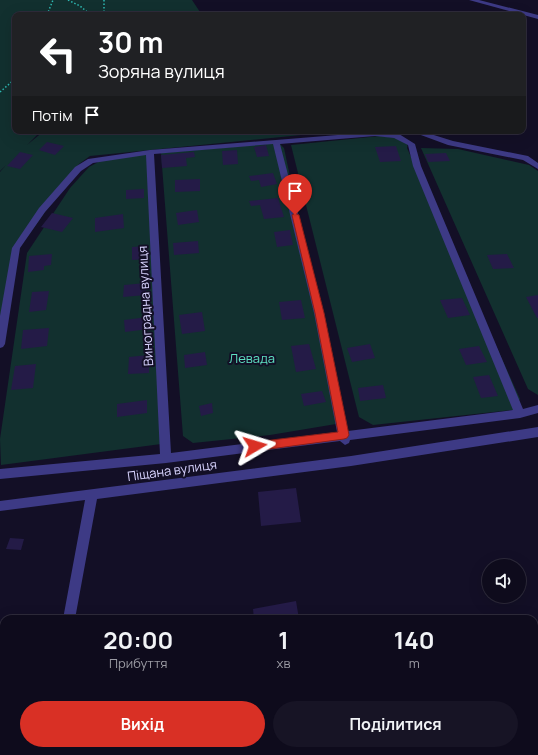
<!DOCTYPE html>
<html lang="uk">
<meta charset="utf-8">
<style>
body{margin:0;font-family:Manrope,sans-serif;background:#171425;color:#f1f3f6;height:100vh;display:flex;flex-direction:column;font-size:15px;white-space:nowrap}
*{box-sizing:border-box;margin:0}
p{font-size:13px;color:#9b9ba3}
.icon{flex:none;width:22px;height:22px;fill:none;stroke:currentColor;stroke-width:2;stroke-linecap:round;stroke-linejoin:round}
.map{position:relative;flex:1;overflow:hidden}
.details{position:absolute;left:0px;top:615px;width:538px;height:140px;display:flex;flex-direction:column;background:#0e0b1c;border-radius:12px 12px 0 0;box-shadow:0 4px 16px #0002,0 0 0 1px #2e2b3b}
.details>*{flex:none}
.top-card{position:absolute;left:12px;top:12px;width:514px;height:122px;border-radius:8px;box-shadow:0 4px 16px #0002,0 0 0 1px #2e2b3b;background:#202124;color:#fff;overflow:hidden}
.controls{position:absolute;left:482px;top:559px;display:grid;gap:8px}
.controls a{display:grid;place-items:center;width:44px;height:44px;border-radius:50%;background:#0e0b1c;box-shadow:0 4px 16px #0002,0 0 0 1px #2e2b3b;font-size:20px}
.pin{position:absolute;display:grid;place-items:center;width:34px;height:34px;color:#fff;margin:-41px -17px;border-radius:50% 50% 50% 0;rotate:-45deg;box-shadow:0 0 4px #0007}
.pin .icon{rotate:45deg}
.me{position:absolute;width:44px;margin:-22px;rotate:83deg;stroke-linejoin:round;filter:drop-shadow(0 0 3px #0008)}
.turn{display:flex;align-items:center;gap:14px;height:84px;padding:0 20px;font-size:18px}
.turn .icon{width:52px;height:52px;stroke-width:2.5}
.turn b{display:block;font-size:28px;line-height:34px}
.then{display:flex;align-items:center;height:38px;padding:0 20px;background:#0003;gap:8px;font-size:15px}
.eta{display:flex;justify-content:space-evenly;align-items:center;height:68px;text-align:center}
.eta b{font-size:24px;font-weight:700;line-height:28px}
.action{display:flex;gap:8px;margin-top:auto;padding:8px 20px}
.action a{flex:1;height:46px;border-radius:24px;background:#d93025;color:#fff;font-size:16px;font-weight:700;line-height:46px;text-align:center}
.action a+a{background:#171425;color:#f1f3f6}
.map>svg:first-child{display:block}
</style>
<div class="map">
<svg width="538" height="755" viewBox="0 0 538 755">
<rect width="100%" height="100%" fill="#130f26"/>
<path fill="#12302f" d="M 0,0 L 192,0 L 202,15 L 15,15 L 15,131 L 41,131 L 27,145 L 44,131 L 341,131 L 90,156 L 79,164 L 13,257 L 0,346 L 0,172 L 6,165 L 0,171 Z
M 380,136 L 397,138 L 408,143 L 407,148 L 520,399 L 513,410 L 373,425 L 359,417 L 291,145 Z
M 279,143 L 284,148 L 342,423 L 270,435 L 193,443 L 183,436 L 161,153 Z
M 421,148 L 458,149 L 529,165 L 538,171 L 538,395 L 528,389 Z
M 150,154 L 169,443 L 1,465 L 0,439 L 27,253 L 70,188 L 89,167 L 102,160 Z"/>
<path fill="#241b47" d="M 47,142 L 64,146 L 55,155 L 39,150 Z
M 266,145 L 269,156 L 257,157 L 254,147 Z
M 396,146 L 401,161 L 380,162 L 375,147 Z
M 237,150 L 238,164 L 223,165 L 222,151 Z
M 20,152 L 33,155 L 20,169 L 7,166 Z
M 194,152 L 195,157 L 186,158 L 187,166 L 162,168 L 161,155 Z
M 446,153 L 450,161 L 428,162 L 425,154 Z
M 273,173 L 277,184 L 261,187 L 259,180 L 251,181 L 249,176 Z
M 200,179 L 200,191 L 175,192 L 175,180 Z
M 144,189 L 144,198 L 126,199 L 126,190 Z
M 278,198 L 284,217 L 264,219 L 260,205 L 251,206 L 249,201 Z
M 197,210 L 199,222 L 178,225 L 176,213 Z
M 52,213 L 73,218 L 62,232 L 41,227 Z
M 123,214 L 124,228 L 95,232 L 95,218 Z
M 290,230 L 293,245 L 277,247 L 274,232 Z
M 198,241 L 199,253 L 174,255 L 173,243 Z
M 147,246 L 147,259 L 132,260 L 132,247 Z
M 52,254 L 51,265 L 44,266 L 44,270 L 28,272 L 29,256 Z
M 507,254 L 514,268 L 493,269 L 487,255 Z
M 146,283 L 146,295 L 123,297 L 124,285 Z
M 49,291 L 46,310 L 29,312 L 32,292 Z
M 538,295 L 538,318 L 537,318 L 526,297 Z
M 462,298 L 470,315 L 448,318 L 440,300 Z
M 301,300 L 305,318 L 282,320 L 279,302 Z
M 202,312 L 205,331 L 182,334 L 179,315 Z
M 148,317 L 149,329 L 125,332 L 124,320 Z
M 49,328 L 47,346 L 21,349 L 23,330 Z
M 309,344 L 316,369 L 296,372 L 291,346 Z
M 370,344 L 375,358 L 352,362 L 347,348 Z
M 479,346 L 487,362 L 466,365 L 459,349 Z
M 205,352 L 207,365 L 185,368 L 184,355 Z
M 149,355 L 149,373 L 128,374 L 129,357 Z
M 36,364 L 33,388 L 11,390 L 15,366 Z
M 489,375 L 498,396 L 481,398 L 473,377 Z
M 383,385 L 386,398 L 360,401 L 358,388 Z
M 322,391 L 326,402 L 304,406 L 301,394 Z
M 147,400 L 147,413 L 117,417 L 117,404 Z
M 212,403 L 213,413 L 201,416 L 199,406 Z
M 296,488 L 301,522 L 261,526 L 258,492 Z
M 10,538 L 24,539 L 21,550 L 6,549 Z
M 296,601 L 299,619 L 254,619 L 253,609 Z"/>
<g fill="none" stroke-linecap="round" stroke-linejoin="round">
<path stroke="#2eb8b2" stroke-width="1.5" stroke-dasharray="1.5 2" stroke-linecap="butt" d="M 68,0 L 80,6 L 91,15
M 104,0 L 104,15
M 47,15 L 53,0
M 0,92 L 15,79"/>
<path fill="#3d3a85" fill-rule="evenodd" d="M 469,0 L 479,0 L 538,15 L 538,19 Z
M 410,131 L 421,131 L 453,141 L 528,156 L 538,163 L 538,169 L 523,160 L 448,145 Z
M 375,132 L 399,134 L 415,144 L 421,166 L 523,409 L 538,405 L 538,413 L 520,418 L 350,440 L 349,443 L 345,445 L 340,441 L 166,463 L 0,479 L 0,469 L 160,454 L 146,155 L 93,163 L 81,171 L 45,212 L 20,248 L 5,344 L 3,347 L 0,348 L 0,316 L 12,248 L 39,208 L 75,167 L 88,159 L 150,150 ZM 375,136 L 394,138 L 408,145 L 413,166 L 513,410 L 348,431 L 324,313 L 280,144 ZM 273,144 L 314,313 L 337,432 L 171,453 L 154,154 Z
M 538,427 L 538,437 L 351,466 L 97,499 L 75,619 L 63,619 L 85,500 L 0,511 L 0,501 L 351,456 Z
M 37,751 L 51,751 L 50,755 L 36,755 Z"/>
</g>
<path fill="#d93025" stroke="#8d1f18" d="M 295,213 L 299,215 L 324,313 L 349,435 L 347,438 L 344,439 L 255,451 L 252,449 L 250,446 L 252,443 L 255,442 L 338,432 L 315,313 L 292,215 Z"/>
<g text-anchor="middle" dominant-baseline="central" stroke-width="4" stroke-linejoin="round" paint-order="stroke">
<g font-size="13" fill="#d9d4ff" stroke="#130f26">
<text transform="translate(145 306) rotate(-93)">Виноградна вулиця</text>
<text transform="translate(172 470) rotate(-8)">Піщана вулиця</text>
</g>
<g font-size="13" fill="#5ee1c2" stroke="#130f26">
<text x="252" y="358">Левада</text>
</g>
</g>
</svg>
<div class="controls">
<a><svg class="icon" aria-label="sound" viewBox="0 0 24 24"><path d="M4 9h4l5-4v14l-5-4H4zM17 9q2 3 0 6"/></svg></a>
</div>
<div class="pin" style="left:295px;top:215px;background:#d93025"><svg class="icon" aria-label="arrive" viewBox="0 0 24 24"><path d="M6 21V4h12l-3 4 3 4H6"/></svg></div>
<svg class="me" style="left:255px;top:446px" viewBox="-20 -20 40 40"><path d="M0-17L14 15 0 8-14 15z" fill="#d93025" stroke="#fff" stroke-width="4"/></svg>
<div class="top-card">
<div class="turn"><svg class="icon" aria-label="left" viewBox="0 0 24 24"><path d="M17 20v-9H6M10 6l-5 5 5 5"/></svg><div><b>30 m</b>Зоряна вулиця</div></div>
<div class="then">Потім<svg class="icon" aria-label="arrive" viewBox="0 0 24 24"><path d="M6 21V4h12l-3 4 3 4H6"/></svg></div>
</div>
<section class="details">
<div class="eta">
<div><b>20:00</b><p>Прибуття</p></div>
<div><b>1</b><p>хв</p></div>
<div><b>140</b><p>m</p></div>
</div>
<div class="action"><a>Вихід</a><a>Поділитися</a></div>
</section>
</div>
